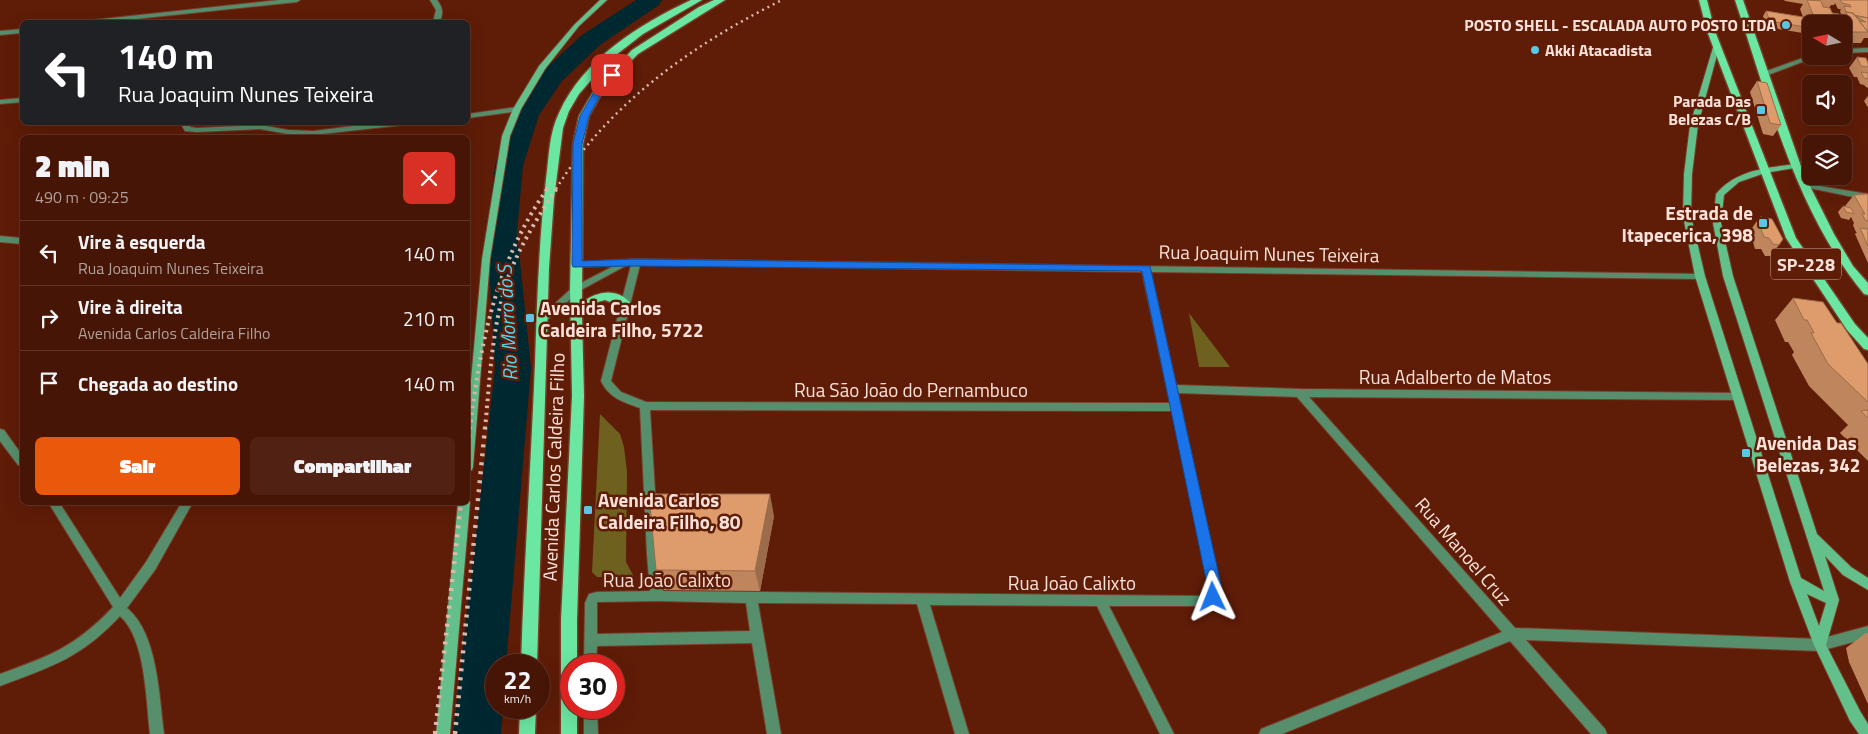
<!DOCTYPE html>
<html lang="pt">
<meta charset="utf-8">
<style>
body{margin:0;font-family:"Titillium Web",sans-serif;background:#512213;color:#f1f3f6;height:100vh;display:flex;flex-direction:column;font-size:19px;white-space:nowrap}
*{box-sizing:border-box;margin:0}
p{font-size:16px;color:#b09f9a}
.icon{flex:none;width:28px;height:28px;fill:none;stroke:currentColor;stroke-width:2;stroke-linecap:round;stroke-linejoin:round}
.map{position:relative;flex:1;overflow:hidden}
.details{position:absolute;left:20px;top:135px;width:450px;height:370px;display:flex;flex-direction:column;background:#471505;border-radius:8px;box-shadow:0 5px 20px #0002,0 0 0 1px #5f3427}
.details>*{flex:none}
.top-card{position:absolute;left:20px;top:20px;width:450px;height:105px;border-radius:8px;box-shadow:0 5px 20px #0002,0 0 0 1px #5f3427;background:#202124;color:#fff;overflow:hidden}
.needle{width:32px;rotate:280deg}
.buttons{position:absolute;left:1802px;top:15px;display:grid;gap:10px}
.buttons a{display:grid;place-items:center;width:50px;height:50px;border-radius:8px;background:#471505;box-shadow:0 5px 20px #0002,0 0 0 1px #5f3427;font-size:25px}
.speed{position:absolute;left:485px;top:654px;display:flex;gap:10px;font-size:25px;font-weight:700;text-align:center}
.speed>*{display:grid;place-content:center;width:65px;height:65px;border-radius:50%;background:#471505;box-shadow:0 5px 20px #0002,0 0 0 1px #5f3427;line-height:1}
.speed small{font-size:12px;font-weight:400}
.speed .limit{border:8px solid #d22;background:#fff;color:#111}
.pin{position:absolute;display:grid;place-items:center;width:42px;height:42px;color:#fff;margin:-21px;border-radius:10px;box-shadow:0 2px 8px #0006}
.me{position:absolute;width:55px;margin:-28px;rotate:358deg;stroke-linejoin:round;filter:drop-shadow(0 0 4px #0008)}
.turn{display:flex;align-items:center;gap:18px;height:105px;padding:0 15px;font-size:22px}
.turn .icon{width:65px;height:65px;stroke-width:2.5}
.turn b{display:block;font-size:35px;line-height:42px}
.round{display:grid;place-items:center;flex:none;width:52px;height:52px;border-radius:8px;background:#512213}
.head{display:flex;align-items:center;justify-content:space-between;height:85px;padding:0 15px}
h1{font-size:30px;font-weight:800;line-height:38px}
.cta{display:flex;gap:10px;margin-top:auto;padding:10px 15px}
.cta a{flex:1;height:58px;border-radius:8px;background:#ea580c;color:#fff;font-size:20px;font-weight:800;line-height:58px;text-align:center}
.cta a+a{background:#512213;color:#f1f3f6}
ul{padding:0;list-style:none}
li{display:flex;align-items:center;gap:15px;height:65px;padding:0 15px;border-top:1px solid #5f3427}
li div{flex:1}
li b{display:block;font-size:19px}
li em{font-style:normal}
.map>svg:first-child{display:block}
</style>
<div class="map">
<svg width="1868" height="734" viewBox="0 0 1868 734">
<rect width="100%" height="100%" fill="#5f1c07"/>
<path fill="#6e601f" d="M 1189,313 L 1230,367 L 1199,367 Z
M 600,414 L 620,434 L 624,447 L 627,472 L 626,562 L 634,577 L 597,577 L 592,572 Z"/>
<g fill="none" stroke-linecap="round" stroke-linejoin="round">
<path fill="#002831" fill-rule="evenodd" d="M 636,0 L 662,0 L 659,5 L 600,45 L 562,81 L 539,115 L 523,166 L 517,232 L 531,368 L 506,665 L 496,665 L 496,708 L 503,708 L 501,734 L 453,734 L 495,368 L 487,232 L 495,166 L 513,115 L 543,71 L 582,35 Z"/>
<g stroke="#783c29" stroke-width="2">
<path id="street" d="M 279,0 L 300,0 L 297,2 L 107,22 L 90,22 L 93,20 Z
M 430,0 L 437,0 C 443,8 444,14 439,22 L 433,22 L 436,10 Z
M 22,29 L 22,33 L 0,35 L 0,31 Z
M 1868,48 L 1868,52 L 1844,53 L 1844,49 Z
M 1811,55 L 1811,56 L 1818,56 L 1768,75 L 1761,73 Z
M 22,98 L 22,102 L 0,104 L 0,100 Z
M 517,107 L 520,107 L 520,111 L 468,118 L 468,114 Z
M 180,122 L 187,122 L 190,127 L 197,128 L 260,125 L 288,130 L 313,131 L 386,122 L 414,122 L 411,124 L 313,135 L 288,134 L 260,129 L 197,132 L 185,131 Z
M 1801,183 L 1868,194 L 1868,200 L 1804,187 L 1801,187 Z
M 0,236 L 22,238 L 22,244 L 0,242 Z
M 636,259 L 1703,274 L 1705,276 L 1703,278 L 1700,279 L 1151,272 L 1176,385 L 1300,389 L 1740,393 L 1741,396 L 1740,399 L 1736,400 L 1309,397 L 1515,628 L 1820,639 L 1868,626 L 1868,638 L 1820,651 L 1526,640 L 1605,729 L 1607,734 L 1591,734 L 1510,641 L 1282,734 L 1259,734 L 1261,729 L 1502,632 L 1297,397 L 1178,393 L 1221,589 L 1217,601 L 1205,606 L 1109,606 L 1174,734 L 1160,734 L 1097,606 L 930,605 L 969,734 L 955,734 L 917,604 L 758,603 L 781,734 L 767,734 L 752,643 L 597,646 L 596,665 L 584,665 L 585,603 L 589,594 L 597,592 L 650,591 L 647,555 L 640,408 C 623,402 609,398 601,381 L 631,265 L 627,265 L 579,291 L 545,322 L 542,323 L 537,320 L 573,287 L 614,266 L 577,267 L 572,264 L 574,262 ZM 640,265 L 1142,272 L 1170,403 L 646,402 L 621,392 L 611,381 ZM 650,410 L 1172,411 L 1209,589 L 1208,594 L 1204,596 L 663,591 L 659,555 ZM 657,601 L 746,603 L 750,631 L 597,634 L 597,602 Z
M 0,429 L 4,430 L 22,455 L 22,466 L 18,465 L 0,441 Z
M 48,502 L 59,502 L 120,598 L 146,562 L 182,502 L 193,502 L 155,570 L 127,608 C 158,634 159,696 164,734 L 150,734 C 146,701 146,639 120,616 C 81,658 51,667 0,686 L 0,674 C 50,656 75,647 113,607 Z
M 584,708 L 597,708 L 598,734 L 584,734 Z"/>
</g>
<g stroke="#783c29" stroke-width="2">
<path id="secondary" d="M 600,0 L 607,0 L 579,26 L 545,69 L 521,109 L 510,136 L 490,259 L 473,467 L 472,470 L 468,471 L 468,413 L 482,259 L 502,136 L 513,109 L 539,66 L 575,24 Z
M 1717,42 L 1720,44 L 1698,125 L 1692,174 L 1691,216 L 1705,276 L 1801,578 L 1824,591 L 1723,276 L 1713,223 L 1716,194 C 1736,170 1766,168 1795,164 L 1799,166 L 1795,168 L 1765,173 L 1739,182 L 1724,195 L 1721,223 L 1733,276 L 1817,534 L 1851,567 L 1868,578 L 1868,590 L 1843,575 L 1825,556 L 1839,600 L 1826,645 L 1860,711 L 1868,724 L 1868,734 L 1859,734 L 1850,721 L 1814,645 L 1790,582 L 1695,276 L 1683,216 L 1684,174 L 1690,125 L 1714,44 ZM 1807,594 L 1826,603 L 1819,626 Z
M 468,499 L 470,502 L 450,734 L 436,734 L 458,502 L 468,502 Z"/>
</g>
<g stroke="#783c29" stroke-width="3">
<path id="primary" d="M 691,0 L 702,0 L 643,34 L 607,62 L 579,94 L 569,111 L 563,128 L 554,199 L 549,268 L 537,665 L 521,665 C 524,564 531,464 535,363 C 537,302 539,240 546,179 C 549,157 549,133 559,113 C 583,59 640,24 691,0 Z
M 714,0 L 725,0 L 638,54 L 605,88 L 589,116 L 583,144 L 582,303 C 596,291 618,287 631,304 L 625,308 L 605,300 L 598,302 L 582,316 L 584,396 L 577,620 L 577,665 L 571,665 L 571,708 L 577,708 L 577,734 L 561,734 L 561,620 L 572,396 L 570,289 L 573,144 L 579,116 L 596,87 L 632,50 L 699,7 Z
M 1699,0 L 1707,0 L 1715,31 L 1796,238 L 1855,324 L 1868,338 L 1868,350 L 1864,349 L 1847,330 L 1786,238 L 1707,31 Z
M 1735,0 L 1743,0 L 1803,172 L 1834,234 L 1853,266 L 1868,283 L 1868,295 L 1864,294 C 1795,210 1769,101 1735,0 Z
M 520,708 L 536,708 L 535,734 L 519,734 Z"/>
</g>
<use href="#street" fill="#578e6c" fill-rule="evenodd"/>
<use href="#secondary" fill="#63c08a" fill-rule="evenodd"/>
<use href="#primary" fill="#6be7a1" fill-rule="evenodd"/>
<path stroke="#dcbaaf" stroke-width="2.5" stroke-dasharray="2 4" stroke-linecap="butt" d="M 547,189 L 551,183
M 556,189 C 609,103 694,44 782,0"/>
<path stroke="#dcbaaf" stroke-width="4" stroke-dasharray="2.5 4.5" stroke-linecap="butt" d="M 470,429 C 480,343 497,259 548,188
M 485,429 C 490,377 492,324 509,275 C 521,244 539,215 557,188"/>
<path stroke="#dcbaaf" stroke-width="4.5" stroke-dasharray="3 6" stroke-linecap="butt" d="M 468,447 L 470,428
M 435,734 L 461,502
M 455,734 L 485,428"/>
</g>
<path fill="#bf855c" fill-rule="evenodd" d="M 1784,0 L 1868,0 L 1868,38 L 1864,38 L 1861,43 L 1846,43 L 1844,36 L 1844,24 L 1811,24 L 1811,38 L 1809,34 L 1766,27 L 1763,16 L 1766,11 L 1803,17 L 1800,9 L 1803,4 L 1785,1 ZM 1835,3 L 1838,9 L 1841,9 L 1840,11 L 1842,17 L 1841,19 L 1832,13 L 1829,8 L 1831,5 L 1834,5 Z
M 1857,57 L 1868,63 L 1868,88 L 1866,87 L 1864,85 L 1860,84 L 1857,77 L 1854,77 L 1849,68 Z
M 1757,81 L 1781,125 L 1773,136 L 1763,134 L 1750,92 Z
M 1868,96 L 1868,107 L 1867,106 L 1864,101 Z
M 1868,194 L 1868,263 L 1855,234 L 1857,232 L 1856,232 L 1853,225 L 1854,223 L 1851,217 L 1849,220 L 1841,218 L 1838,212 L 1843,206 L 1845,207 L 1845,206 L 1854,195 Z
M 1760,217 L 1779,245 L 1770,256 L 1765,256 L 1761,249 L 1755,249 L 1751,235 L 1754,231 L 1752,228 Z
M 1793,298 L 1837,323 L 1868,364 L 1868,461 L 1840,433 L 1848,425 L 1809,386 L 1792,355 L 1794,352 L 1788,342 L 1785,342 L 1775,320 Z
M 774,516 L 760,591 L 664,590 L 656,570 Z
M 1866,633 L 1868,633 L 1868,704 L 1849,662 L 1846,648 Z"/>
<path fill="#9b6c4b" d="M 770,494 L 774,516 L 760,591 L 755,571 Z"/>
<path fill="#de9b6b" stroke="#9b6c4b" d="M 1807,0 L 1821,1 L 1823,7 L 1830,8 L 1832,13 L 1839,14 L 1843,23 L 1840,22 L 1839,24 L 1817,24 Z
M 1840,0 L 1868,0 L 1868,18 L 1854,15 L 1853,13 L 1846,12 L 1844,6 L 1851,7 L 1850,5 L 1842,3 Z
M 1766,11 L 1809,18 L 1811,24 L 1811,28 L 1770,21 Z
M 1846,12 L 1853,13 L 1868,32 L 1853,32 Z
M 1855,16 L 1868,18 L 1868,32 L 1859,21 L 1866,22 Z
M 1857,57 L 1866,58 L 1868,63 L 1868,67 L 1861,66 Z
M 1861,72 L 1868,73 L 1868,79 L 1864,78 Z
M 1757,81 L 1767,83 L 1781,125 L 1770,123 Z
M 1866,194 L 1868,194 L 1868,221 L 1865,220 L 1862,213 L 1865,214 L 1854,195 Z
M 1843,206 L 1851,208 L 1854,214 L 1846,212 Z
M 1760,217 L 1772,219 L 1783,239 L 1779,245 L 1773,244 L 1769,238 L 1764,237 L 1759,224 L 1765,225 Z
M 1860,228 L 1868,229 L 1868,246 Z
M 1793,298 L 1823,302 L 1837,323 L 1841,323 L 1868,364 L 1868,402 L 1828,364 L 1811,333 L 1814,333 L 1807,320 L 1804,320 Z
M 1868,410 L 1868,418 L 1861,411 Z
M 649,494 L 770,494 L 755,571 L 656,570 Z"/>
<path fill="#1a73e8" stroke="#114b97" d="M 609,73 L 616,75 L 604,88 L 589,116 L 582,144 L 582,261 L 636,259 L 1150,266 L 1222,589 L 1218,602 L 1213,603 L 1208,602 L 1206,597 L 1208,589 L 1142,271 L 636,266 L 573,267 L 572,264 L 573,144 L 580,116 L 597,87 Z"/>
<g fill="#58c8e4" stroke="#5f1c07" stroke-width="2">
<circle cx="1786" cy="25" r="5"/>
<circle cx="1535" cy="50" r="5"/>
<rect x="1756" y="105" width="10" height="10" rx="2.5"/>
<rect x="1758" y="218" width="10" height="10" rx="2.5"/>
<rect x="525" y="313" width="10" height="10" rx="2.5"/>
<rect x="1741" y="448" width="10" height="10" rx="2.5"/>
<rect x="583" y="505" width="10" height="10" rx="2.5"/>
</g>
<g text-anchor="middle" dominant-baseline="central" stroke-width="5" stroke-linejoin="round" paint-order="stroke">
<g font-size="16" font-weight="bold" fill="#fce2da" stroke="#5f1c07" text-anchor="end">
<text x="1776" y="25">POSTO SHELL - ESCALADA AUTO POSTO LTDA</text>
<text x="1545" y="50" text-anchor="start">Akki Atacadista</text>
<text x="1751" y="101">Parada Das<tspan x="1751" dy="18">Belezas C/B</tspan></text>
</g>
<rect fill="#5f1c07" stroke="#cda79b" stroke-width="1" x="1771" y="248.5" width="70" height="31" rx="4"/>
<g font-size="18" font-weight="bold" fill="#fce2da">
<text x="1806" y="264">SP-228</text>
</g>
<g font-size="19" font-weight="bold" fill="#fce2da" stroke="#5f1c07" text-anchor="start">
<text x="1753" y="212" text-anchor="end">Estrada de<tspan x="1753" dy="22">Itapecerica, 398</tspan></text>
<text x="540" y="307">Avenida Carlos<tspan x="540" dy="22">Caldeira Filho, 5722</tspan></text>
<text x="1756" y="442">Avenida Das<tspan x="1756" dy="22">Belezas, 342</tspan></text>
<text x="598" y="499">Avenida Carlos<tspan x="598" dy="22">Caldeira Filho, 80</tspan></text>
</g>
<g font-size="19" fill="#fce2da" stroke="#5f1c07">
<text transform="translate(1269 253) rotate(1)">Rua Joaquim Nunes Teixeira</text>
<text x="1455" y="376">Rua Adalberto de Matos</text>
<text x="911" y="389">Rua São João do Pernambuco</text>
<text transform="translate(553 467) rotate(-88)">Avenida Carlos Caldeira Filho</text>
<text transform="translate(1464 551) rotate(49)">Rua Manoel Cruz</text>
<text x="667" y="579">Rua João Calixto</text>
<text x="1072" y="582">Rua João Calixto</text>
</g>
<g font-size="20" font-style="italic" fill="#55d3f0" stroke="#5f1c07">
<text transform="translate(507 323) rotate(-93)">Rio Morro do S</text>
</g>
</g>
</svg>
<div class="buttons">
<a><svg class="needle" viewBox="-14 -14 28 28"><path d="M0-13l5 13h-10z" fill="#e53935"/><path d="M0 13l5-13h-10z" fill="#b09f9a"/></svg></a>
<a><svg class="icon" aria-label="sound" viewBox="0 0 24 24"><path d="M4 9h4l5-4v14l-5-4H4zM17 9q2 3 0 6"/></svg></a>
<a><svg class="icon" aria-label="layers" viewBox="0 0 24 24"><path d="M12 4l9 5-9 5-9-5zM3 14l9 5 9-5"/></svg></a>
</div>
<div class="speed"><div>22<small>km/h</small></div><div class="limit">30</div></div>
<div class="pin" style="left:612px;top:75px;background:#d93025"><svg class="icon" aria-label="arrive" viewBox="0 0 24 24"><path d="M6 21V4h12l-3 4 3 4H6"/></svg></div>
<svg class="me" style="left:1213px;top:597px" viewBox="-20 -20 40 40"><path d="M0-17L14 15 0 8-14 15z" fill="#1a73e8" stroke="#fff" stroke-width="4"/></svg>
<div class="top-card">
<div class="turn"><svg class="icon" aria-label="left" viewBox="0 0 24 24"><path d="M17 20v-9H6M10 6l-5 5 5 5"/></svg><div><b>140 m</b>Rua Joaquim Nunes Teixeira</div></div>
</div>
<section class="details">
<div class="head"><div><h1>2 min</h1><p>490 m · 09:25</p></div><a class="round" style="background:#d93025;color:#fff"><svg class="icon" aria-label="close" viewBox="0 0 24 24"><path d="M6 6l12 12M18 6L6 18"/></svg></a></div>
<ul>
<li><svg class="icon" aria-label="left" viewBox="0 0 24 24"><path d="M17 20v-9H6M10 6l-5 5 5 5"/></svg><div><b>Vire à esquerda</b><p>Rua Joaquim Nunes Teixeira</p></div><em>140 m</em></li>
<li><svg class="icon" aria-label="right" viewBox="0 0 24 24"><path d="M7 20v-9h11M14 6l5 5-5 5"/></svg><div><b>Vire à direita</b><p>Avenida Carlos Caldeira Filho</p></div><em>210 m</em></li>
<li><svg class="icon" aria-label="arrive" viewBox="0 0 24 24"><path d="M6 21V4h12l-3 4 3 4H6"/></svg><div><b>Chegada ao destino</b></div><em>140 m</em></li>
</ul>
<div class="cta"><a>Sair</a><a>Compartilhar</a></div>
</section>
</div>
